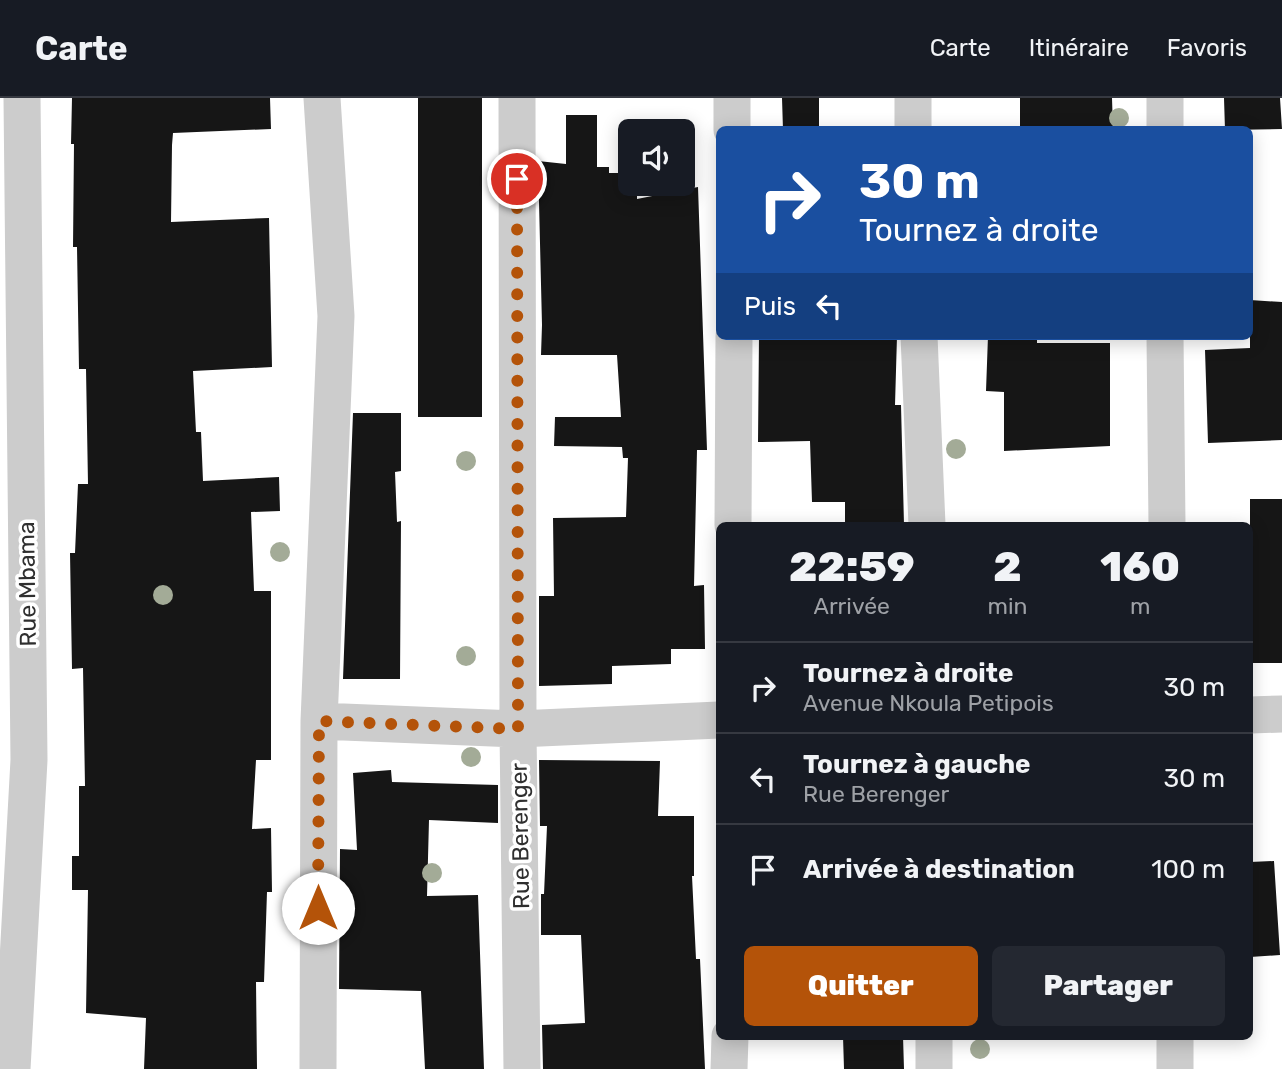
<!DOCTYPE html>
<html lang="fr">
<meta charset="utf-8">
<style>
body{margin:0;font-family:Rubik,sans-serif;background:#242831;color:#f1f3f6;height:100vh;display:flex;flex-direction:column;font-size:26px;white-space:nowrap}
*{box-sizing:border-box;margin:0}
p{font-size:23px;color:#9ea1a6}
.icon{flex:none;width:38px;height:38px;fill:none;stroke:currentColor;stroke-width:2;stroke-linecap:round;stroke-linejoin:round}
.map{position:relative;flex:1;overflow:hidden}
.details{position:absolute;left:716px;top:424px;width:537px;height:518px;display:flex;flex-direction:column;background:#171b24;border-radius:10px;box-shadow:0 4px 18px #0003}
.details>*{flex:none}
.banner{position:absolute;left:716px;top:28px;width:537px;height:214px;border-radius:10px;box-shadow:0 4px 18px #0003;background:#1a4fa0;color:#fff;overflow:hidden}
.controls{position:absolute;left:618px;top:21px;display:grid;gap:14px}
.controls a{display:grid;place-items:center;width:77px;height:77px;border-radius:10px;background:#171b24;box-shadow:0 4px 18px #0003;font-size:35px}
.pin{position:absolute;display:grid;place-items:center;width:60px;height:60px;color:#fff;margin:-30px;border:4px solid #fff;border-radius:50%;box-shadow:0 2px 7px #0007}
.me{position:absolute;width:77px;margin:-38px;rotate:0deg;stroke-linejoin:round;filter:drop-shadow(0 0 5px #0008)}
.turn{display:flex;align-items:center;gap:24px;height:147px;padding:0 28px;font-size:32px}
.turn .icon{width:91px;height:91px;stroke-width:2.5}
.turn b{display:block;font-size:49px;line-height:60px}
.then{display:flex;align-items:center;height:66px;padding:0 28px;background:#0003;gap:14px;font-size:26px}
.eta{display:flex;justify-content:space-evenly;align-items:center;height:119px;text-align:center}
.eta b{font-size:42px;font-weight:800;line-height:49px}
.button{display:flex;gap:14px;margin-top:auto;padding:14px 28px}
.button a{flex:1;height:80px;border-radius:10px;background:#b45309;color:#fff;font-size:28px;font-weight:800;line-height:80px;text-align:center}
.button a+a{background:#242831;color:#f1f3f6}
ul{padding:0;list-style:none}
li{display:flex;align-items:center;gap:21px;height:91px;padding:0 28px;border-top:2px solid #363941}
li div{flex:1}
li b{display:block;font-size:26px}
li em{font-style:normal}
header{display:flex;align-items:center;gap:42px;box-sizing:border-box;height:98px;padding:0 35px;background:#171b24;border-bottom:2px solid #363941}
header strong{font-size:33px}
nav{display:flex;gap:38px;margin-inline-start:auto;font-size:24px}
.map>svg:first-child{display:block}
</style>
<header>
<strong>Carte</strong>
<nav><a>Carte</a><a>Itinéraire</a><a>Favoris</a></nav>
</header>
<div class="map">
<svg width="1282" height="971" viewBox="0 0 1282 971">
<rect width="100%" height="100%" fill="#fff"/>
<path fill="#161616" d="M 72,0 L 270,0 L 271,31 L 173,35 L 172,47 L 171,124 L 269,120 L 272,269 L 193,273 L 196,334 L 201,334 L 203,383 L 279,379 L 280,413 L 251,414 L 254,493 L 271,493 L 271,662 L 256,662 L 252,731 L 271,730 L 272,794 L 267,794 L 264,884 L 256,884 L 257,971 L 144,971 L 146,920 L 86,915 L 88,792 L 72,792 L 72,758 L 79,758 L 79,688 L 85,688 L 83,570 L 72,571 L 70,455 L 75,455 L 78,386 L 88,386 L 86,271 L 79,271 L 77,149 L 73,149 L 74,46 L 71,46 Z
M 418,0 L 482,0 L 482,319 L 418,319 Z
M 782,0 L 819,0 L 819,32 L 783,32 Z
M 1020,0 L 1112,0 L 1113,32 L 1020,32 Z
M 1224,0 L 1280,0 L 1282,31 L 1225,32 Z
M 566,17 L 597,17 L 597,69 L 609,69 L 609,75 L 630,75 L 630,86 L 637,86 L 637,101 L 698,89 L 707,352 L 697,352 L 694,488 L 704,487 L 705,551 L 671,551 L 671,566 L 612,568 L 612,586 L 539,588 L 539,498 L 554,498 L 553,420 L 626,419 L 628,360 L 623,360 L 622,349 L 554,348 L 555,319 L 621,319 L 617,257 L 541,257 L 542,227 L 538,63 L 566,66 Z
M 1250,202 L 1282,204 L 1282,342 L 1208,345 L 1205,252 L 1250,250 Z
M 759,238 L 897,238 L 895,307 L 901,307 L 904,427 L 845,427 L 845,404 L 812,404 L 810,343 L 758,344 Z
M 988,238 L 1037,240 L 1037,245 L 1110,245 L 1110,348 L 1004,353 L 1004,294 L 986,293 Z
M 353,315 L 401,315 L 401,373 L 395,374 L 397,424 L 401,423 L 400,581 L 343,581 Z
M 1250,401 L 1282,401 L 1282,565 L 1250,565 Z
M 539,662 L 660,663 L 658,718 L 694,718 L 694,778 L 692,778 L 696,861 L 700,861 L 705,971 L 543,971 L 542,927 L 585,925 L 581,837 L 541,837 L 541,796 L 544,796 L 547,728 L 540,728 Z
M 391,672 L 392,684 L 498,687 L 498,725 L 429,722 L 427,798 L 478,797 L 484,971 L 425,971 L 421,893 L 339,891 L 340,751 L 357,752 L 353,675 Z
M 1274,763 L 1280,857 L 1250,859 L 1250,764 Z
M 843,938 L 903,938 L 904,971 L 844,971 Z"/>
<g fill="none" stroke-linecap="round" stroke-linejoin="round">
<path stroke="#ccc" stroke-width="37" d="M 517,0 L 518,631 L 522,971
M 732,0 L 732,32
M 913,0 L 913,32
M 1165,32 L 1165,0
M 919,238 L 927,427
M 1165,238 L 1167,427
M 733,427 L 734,238
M 1250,617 L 1282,616
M 319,623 L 518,631 L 719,622
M 1175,938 L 1175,971
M 12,971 L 29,662 L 22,0
M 318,971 L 319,623 L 336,218 L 322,0
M 729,971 L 730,938
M 934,971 L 934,938"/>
</g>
<g fill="#a3ab97">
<circle cx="1119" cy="20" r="10"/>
<circle cx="956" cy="351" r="10"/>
<circle cx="466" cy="363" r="10"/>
<circle cx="280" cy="454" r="10"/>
<circle cx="163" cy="497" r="10"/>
<circle cx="466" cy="558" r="10"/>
<circle cx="471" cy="659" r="10"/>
<circle cx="432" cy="775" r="10"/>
<circle cx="980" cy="951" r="10"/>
</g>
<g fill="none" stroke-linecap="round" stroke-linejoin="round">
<path stroke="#b45309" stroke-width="12" stroke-dasharray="0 21.6" d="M 318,810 L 319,623 L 518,631 L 517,81"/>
</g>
<g text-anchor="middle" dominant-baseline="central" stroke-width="7" stroke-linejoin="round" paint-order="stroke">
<g font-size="23" fill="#2f2f2f" stroke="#fff">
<text transform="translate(27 486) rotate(-91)">Rue Mbama</text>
<text transform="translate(520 738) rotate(-91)">Rue Berenger</text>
</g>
</g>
</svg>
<div class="controls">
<a><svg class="icon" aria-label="sound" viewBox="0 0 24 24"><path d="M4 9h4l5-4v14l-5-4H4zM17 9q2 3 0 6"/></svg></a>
</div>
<div class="pin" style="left:517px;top:81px;background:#d93025"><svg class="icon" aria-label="arrive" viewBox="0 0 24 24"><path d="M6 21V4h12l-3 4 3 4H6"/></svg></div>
<svg class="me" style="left:318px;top:810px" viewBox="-20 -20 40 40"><circle r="19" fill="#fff"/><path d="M0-13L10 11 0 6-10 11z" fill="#b45309"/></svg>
<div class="banner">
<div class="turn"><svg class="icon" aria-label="right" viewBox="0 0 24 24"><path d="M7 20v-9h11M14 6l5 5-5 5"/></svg><div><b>30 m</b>Tournez à droite</div></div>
<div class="then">Puis<svg class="icon" aria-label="left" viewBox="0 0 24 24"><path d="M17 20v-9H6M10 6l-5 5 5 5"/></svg></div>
</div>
<section class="details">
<div class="eta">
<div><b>22:59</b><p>Arrivée</p></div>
<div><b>2</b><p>min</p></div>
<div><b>160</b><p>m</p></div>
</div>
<ul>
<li><svg class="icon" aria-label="right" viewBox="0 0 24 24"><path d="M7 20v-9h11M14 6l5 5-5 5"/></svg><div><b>Tournez à droite</b><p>Avenue Nkoula Petipois</p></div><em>30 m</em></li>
<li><svg class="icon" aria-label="left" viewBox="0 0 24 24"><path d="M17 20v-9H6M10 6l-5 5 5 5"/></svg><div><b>Tournez à gauche</b><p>Rue Berenger</p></div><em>30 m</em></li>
<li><svg class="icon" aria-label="arrive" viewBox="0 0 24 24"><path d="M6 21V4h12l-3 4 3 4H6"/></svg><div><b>Arrivée à destination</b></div><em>100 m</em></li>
</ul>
<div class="button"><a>Quitter</a><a>Partager</a></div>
</section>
</div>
